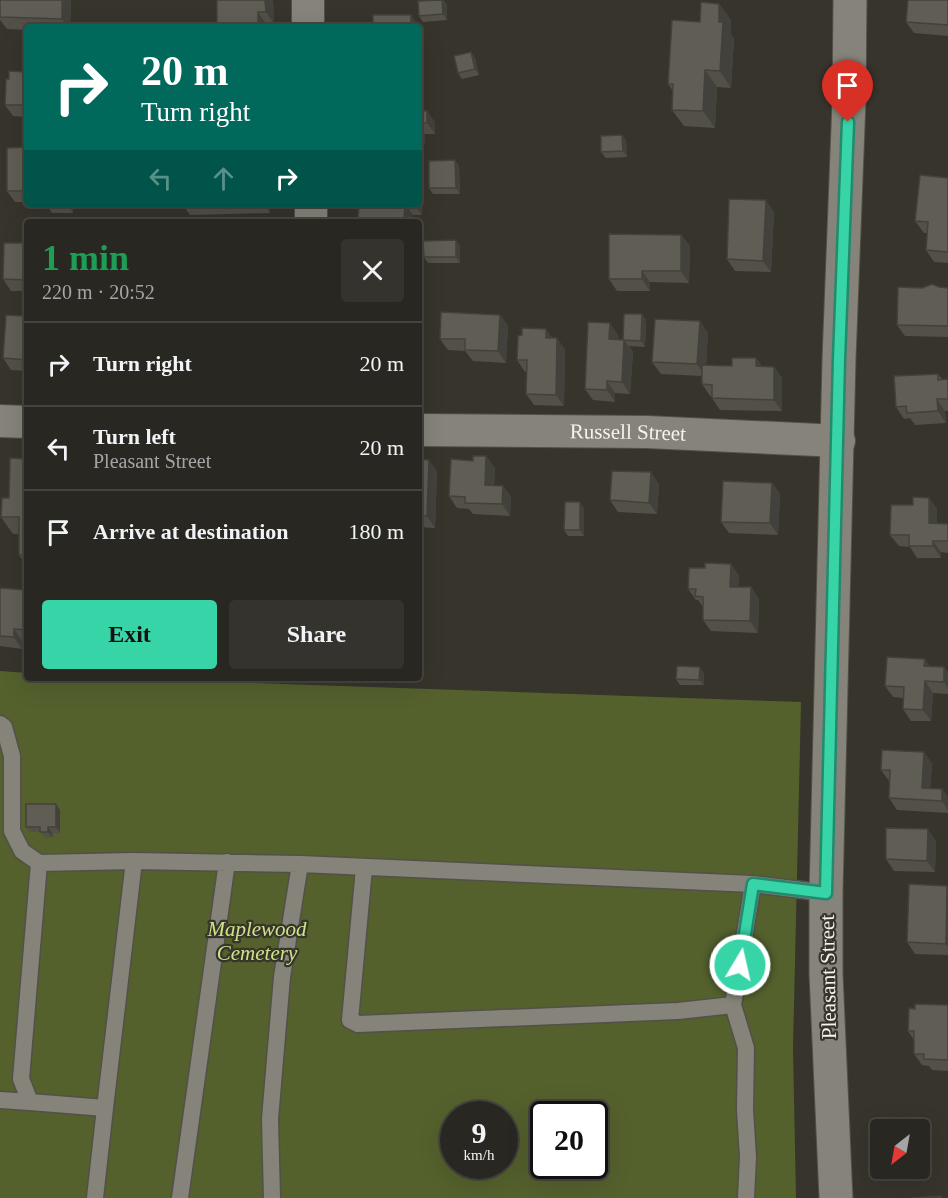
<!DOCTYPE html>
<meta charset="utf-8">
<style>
body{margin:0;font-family:"Times New Roman",serif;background:#35332e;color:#f1f3f6;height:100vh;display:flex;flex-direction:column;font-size:22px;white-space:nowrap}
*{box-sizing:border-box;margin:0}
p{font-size:20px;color:#a5a5a5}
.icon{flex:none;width:33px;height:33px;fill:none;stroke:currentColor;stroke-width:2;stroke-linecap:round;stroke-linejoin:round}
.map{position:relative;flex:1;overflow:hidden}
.side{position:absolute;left:24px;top:219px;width:398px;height:462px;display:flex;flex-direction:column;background:#292721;border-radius:6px;box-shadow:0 6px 24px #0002,0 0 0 2px #45443f}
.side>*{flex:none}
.top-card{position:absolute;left:24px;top:24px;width:398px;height:183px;border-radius:6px;box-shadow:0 6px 24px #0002,0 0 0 2px #45443f;background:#00695c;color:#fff;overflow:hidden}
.needle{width:39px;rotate:211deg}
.tools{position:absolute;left:870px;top:1119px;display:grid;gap:12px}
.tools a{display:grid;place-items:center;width:60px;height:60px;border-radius:6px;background:#292721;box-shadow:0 6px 24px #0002,0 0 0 2px #45443f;font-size:30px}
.speed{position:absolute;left:440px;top:1101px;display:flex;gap:12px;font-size:30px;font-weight:700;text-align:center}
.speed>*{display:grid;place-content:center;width:78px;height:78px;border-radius:50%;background:#292721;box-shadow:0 6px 24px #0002,0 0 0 2px #45443f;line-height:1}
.speed small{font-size:15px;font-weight:400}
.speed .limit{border:3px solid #111;border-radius:9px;background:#fff;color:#111}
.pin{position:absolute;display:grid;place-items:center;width:51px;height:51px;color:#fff;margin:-62px -26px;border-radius:50% 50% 50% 0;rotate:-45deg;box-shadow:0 0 6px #0007}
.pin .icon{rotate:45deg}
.me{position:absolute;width:66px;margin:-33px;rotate:9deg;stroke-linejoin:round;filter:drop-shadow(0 0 4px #0008)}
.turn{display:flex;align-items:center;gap:21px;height:126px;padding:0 18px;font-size:27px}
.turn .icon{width:78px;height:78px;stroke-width:2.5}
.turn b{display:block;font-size:42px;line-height:51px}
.lanes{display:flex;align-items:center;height:57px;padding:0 18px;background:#0003;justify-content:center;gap:30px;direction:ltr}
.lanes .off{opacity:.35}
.round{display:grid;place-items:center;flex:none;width:63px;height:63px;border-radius:6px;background:#35332e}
.headline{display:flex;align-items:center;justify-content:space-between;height:102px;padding:0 18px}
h1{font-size:36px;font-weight:700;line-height:45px;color:#1e9e55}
.cta{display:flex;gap:12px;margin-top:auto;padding:12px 18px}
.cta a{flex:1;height:69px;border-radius:6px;background:#36d4a7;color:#111;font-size:24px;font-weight:700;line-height:69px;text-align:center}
.cta a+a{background:#35332e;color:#f1f3f6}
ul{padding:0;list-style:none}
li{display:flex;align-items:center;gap:18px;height:84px;padding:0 18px;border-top:2px solid #45443f}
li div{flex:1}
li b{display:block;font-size:22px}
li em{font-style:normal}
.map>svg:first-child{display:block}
</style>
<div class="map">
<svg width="948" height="1198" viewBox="0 0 948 1198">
<rect width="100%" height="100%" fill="#37342c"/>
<path fill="#54612d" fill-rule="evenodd" d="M 0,671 L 27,673 L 27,678 L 114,678 L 801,702 L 793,1048 L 796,1198 L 0,1198 ZM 453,1114 L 504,1114 L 504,1166 L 453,1166 ZM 543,1114 L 594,1114 L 594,1166 L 543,1166 Z"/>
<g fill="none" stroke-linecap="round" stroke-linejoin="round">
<g stroke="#525049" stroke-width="19">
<path id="service" d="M 0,724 L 4,727 L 12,756 L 12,831 L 22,851 L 39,863 L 134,861 L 105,1108 L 30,1102 L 21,1079 L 39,863
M 134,861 L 300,864 L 282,977 L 270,1119 L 272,1198
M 300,864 L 753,884 L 733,1005 L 746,1048 L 745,1110 L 748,1157 L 746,1198
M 364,868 L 350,1020 L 358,1024 L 678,1011 L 733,1005
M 753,884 L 826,893
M 0,1100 L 30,1102
M 95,1198 L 105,1108
M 180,1198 L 227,862"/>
</g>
<g stroke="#525049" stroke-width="34">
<g id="minor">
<path d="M 308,0 L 308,27"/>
<path d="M 311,204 L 311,222"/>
<path d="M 0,421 L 27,422"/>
<path id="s1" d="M 418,430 L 647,432 L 839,441"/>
</g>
</g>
<g stroke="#525049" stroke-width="35">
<path id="tertiary" d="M 836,1198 L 826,974 L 826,893 L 839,359 L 849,101 L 850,0"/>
</g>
<use href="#service" stroke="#86837a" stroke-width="16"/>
<use href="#minor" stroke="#86837a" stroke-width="32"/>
<use href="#tertiary" stroke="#86837a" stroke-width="33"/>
</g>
<path fill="#535048" d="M 0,0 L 71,0 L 70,27 L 27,27 L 27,30 L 7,29 L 0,20 Z
M 217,0 L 273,0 L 274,24 L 266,24 Z
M 429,0 L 443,0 L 447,5 L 447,20 L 423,22 L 419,16 Z
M 948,0 L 948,36 L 914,33 L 906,22 Z
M 719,4 L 731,20 L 731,34 L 734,39 L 731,88 L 717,87 L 715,128 L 684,126 L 672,110 L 673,91 L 668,84 L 700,22 Z
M 471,52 L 475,58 L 479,75 L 462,79 L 458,73 Z
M 27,72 L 27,117 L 13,116 L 5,105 L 9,79 Z
M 418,111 L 435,122 L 435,134 L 425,134 L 425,143 L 418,143 Z
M 622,135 L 626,141 L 627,157 L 606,158 L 601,152 Z
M 27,147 L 27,202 L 15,202 L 7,191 Z
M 455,160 L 459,166 L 460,194 L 433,194 L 429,188 Z
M 948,178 L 948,263 L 934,262 L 926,250 L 927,233 L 924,233 L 915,221 Z
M 418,188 L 423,194 L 422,215 L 413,215 L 413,222 L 361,222 L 358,218 L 359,204 L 418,204 Z
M 46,204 L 73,204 L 73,213 L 52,213 Z
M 182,204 L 270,204 L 270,213 L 190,215 Z
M 774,212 L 771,272 L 735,271 L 727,259 Z
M 681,235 L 690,246 L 689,283 L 650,282 L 650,291 L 617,291 L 609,279 Z
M 456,240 L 460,246 L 460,263 L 428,263 L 424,257 Z
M 27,243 L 27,291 L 11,291 L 3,279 Z
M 939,287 L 948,288 L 948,337 L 905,336 L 897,325 L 922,288 Z
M 642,314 L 646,320 L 645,347 L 629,346 L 633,352 L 630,394 L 615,393 L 615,402 L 593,400 L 585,389 L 618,335 L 618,340 L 623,340 Z
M 500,315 L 508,326 L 506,363 L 473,361 L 465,351 L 448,350 L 440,339 Z
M 26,316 L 27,318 L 27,371 L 11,370 L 3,358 Z
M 708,333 L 706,365 L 732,366 L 756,358 L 762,366 L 774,367 L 782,378 L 782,411 L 720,410 L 712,398 L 712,396 L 710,396 L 702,384 L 702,376 L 661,374 L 652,362 Z
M 553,338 L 565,349 L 564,406 L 534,405 L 526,394 L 527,372 L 525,372 L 517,360 Z
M 938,374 L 942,379 L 948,379 L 948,411 L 945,411 L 946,423 L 915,425 L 910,418 L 904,419 L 896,407 Z
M 486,456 L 495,468 L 494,485 L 503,486 L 511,497 L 510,516 L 473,514 L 469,509 L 457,508 L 449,496 L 473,461 Z
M 27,459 L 27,567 L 19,555 L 19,534 L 13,534 L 1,517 L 9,498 Z
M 418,459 L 437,471 L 435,528 L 418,527 Z
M 772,483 L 780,494 L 778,535 L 729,533 L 721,522 Z
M 659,484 L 657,514 L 618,512 L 610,500 Z
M 929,498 L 937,509 L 937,524 L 948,524 L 948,553 L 941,552 L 941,558 L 917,558 L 910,547 L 899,546 L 890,535 L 913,505 Z
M 584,508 L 584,536 L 568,536 L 564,530 Z
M 731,564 L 739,576 L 738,587 L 751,587 L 759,599 L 758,633 L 711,631 L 703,620 L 703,607 L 698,600 L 696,600 L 688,589 L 705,568 Z
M 0,588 L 27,590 L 27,641 L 22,641 L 22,649 L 0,646 Z
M 930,666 L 944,667 L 948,672 L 948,694 L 933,693 L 931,721 L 911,721 L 903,709 L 903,698 L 893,697 L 885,686 Z
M 704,673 L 704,685 L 680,685 L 676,679 Z
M 932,763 L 930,788 L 942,789 L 948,797 L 948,813 L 897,810 L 889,798 L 889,781 L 881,770 Z
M 56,804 L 60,810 L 60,833 L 52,833 L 53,837 L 45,838 L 41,832 L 30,832 L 26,827 Z
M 936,841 L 935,872 L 894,871 L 886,859 Z
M 948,887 L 948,955 L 915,954 L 907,942 Z
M 948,1005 L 948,1071 L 932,1070 L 929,1066 L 922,1065 L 914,1054 L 914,1040 L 908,1031 L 915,1009 Z"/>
<path fill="#43413b" d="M 62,0 L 71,0 L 70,27 L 67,27 L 62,19 Z
M 265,0 L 273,0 L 274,24 L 266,12 Z
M 442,0 L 447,5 L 447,20 L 443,14 Z
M 719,4 L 731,20 L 731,34 L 734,39 L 731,88 L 720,71 L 719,22 Z
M 258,12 L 266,24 L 266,27 L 258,27 Z
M 411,15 L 419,26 L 419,44 L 418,27 L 411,27 Z
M 471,52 L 475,58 L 479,75 L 475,69 Z
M 705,70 L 717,87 L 715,128 L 703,111 Z
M 427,111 L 435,122 L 435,134 L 427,123 Z
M 418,125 L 425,134 L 425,143 L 418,133 Z
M 622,135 L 626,141 L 627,157 L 623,151 Z
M 455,160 L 459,166 L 460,194 L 456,188 Z
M 418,188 L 423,194 L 422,215 L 414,204 L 418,204 Z
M 766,200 L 774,212 L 771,272 L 763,261 Z
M 67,204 L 73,204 L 73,213 Z
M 264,204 L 270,204 L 270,213 Z
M 405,204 L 413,215 L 413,222 L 405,222 L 404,220 Z
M 681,235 L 690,246 L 689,283 L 681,271 Z
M 456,240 L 460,246 L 460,263 L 456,257 Z
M 642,271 L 650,282 L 650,291 L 642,279 Z
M 642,314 L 646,320 L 645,347 L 641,341 Z
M 500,315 L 508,326 L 506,363 L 498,351 Z
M 700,321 L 708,333 L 705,376 L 697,364 Z
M 610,323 L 618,335 L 617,351 L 609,339 Z
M 546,329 L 554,340 L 546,338 Z
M 557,338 L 565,349 L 564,406 L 556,395 Z
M 624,340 L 633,352 L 630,394 L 622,382 Z
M 418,347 L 421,351 L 421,377 L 418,373 Z
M 756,358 L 765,370 L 756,366 Z
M 774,367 L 782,378 L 782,411 L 774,400 Z
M 607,381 L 615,393 L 615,402 L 607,390 Z
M 937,399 L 945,411 L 946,423 L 938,411 Z
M 486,456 L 495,468 L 493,496 L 485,485 Z
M 429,460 L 437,471 L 435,528 L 427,516 Z
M 651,472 L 659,484 L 657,514 L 649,503 Z
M 772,483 L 780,494 L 778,535 L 770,523 Z
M 503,486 L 511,497 L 510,516 L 502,504 Z
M 929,498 L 937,509 L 937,535 L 929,523 Z
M 580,502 L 584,508 L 584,536 L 580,530 Z
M 933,541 L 941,552 L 941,558 L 933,546 Z
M 731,564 L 739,576 L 738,598 L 730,587 Z
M 751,587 L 759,599 L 758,633 L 750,621 Z
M 14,629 L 22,641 L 22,649 L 14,637 Z
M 925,659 L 933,670 L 924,666 Z
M 700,667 L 704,673 L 704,685 L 699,680 Z
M 944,667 L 948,672 L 948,688 L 944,682 Z
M 925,681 L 933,693 L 931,721 L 923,710 Z
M 924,752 L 932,763 L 930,800 L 922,788 Z
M 942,789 L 948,797 L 948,810 L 942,801 Z
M 56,804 L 60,810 L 60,833 L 56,827 Z
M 48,827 L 52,833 L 53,837 L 48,832 Z
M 928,829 L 936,841 L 935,872 L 927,861 Z
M 947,886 L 948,887 L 948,947 L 946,944 Z"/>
<path fill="#605d54" stroke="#43413b" stroke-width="1.5" d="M 0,0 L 62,0 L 62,19 L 0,17 Z
M 217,0 L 265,0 L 266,12 L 258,12 L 258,27 L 217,27 Z
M 442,0 L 443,14 L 419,16 L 418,1 Z
M 908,0 L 948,0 L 948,25 L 906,22 Z
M 701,2 L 719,4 L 719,22 L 723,22 L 720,71 L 705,70 L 703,111 L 672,110 L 673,84 L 668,84 L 672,20 L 700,22 Z
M 373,15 L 411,15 L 411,27 L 373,27 Z
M 471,52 L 475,69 L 458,73 L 454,56 Z
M 9,71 L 27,72 L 27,105 L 5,105 L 6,79 L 9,79 Z
M 418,111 L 427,111 L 427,123 L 418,123 Z
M 622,135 L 623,151 L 601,152 L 601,136 Z
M 27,147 L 27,191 L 7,191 L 7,148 Z
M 455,160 L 456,188 L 429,188 L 429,161 Z
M 920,175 L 948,178 L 948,252 L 926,250 L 928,222 L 915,221 Z
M 729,199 L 766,200 L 763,261 L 727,259 Z
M 359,204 L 405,204 L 404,220 L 358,218 Z
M 609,234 L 681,235 L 681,271 L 642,271 L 642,279 L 609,279 Z
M 456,240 L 456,257 L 424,257 L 423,241 Z
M 4,243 L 27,243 L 27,280 L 3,279 Z
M 932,284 L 939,287 L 948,288 L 948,326 L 897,325 L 898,287 L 922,288 Z
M 441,312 L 500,315 L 498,351 L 465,350 L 465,339 L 440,339 Z
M 624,314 L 642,314 L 641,341 L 623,340 Z
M 6,315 L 26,316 L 25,324 L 27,324 L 27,360 L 3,358 Z
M 655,319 L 700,321 L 697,364 L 652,362 Z
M 588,322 L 610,323 L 609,339 L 624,340 L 622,382 L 607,381 L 607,390 L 585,389 Z
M 522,328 L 546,329 L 546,338 L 557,338 L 556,395 L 526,394 L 527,360 L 517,360 L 518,336 L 522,335 Z
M 732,358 L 756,358 L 756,366 L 774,367 L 774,400 L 712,398 L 712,385 L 702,384 L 702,365 L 732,366 Z
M 938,374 L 938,380 L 948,379 L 948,399 L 937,399 L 938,411 L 907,413 L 906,406 L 896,407 L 894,376 Z
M 473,456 L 486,456 L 485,485 L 503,486 L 502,504 L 465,503 L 465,497 L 449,496 L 451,459 L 473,461 Z
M 10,458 L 27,459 L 27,555 L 19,555 L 19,517 L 1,517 L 2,498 L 9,498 Z
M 418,459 L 429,460 L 427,516 L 418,516 Z
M 612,471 L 651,472 L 649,503 L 610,500 Z
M 723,481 L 772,483 L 770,523 L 721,522 Z
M 913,497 L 929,498 L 929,523 L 948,524 L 948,541 L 933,541 L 933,546 L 909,546 L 909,535 L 890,535 L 891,505 L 913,505 Z
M 565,502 L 580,502 L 580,530 L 564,530 Z
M 705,563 L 731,564 L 730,587 L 751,587 L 750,621 L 703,620 L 703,597 L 695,596 L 696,589 L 688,589 L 689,568 L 705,568 Z
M 0,588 L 27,590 L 27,630 L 14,629 L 14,637 L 0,636 Z
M 887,657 L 925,659 L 924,666 L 944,667 L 944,682 L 925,681 L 923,710 L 903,709 L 904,687 L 885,686 Z
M 677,666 L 700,667 L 699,680 L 676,679 Z
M 882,750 L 924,752 L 922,788 L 942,789 L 942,801 L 889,798 L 890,770 L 881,770 Z
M 26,804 L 56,804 L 56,827 L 48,827 L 48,832 L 40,832 L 40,827 L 26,827 Z
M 886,828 L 928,829 L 927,861 L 886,859 Z
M 909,884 L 947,886 L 946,944 L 907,942 Z
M 915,1004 L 948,1005 L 948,1060 L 924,1059 L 924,1054 L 914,1054 L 914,1031 L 908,1031 L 909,1008 L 915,1009 Z
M 941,1196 L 941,1198 L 912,1198 Z"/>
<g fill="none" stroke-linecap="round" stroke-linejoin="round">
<g stroke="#238a6d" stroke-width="15">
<path id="route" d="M 740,965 L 753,884 L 826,893 L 839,359 L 848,122"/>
</g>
<use href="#route" stroke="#36d4a7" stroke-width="10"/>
</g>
<g text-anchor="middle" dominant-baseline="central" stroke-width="4.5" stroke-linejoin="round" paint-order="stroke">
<g font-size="21" fill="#f5f3ee" stroke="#37342c">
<text stroke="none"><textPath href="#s1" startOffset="210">Russell Street</textPath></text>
<text transform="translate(828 977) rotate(-91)">Pleasant Street</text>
</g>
<g font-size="21" font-style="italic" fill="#cde586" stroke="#37342c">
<text x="257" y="929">Maplewood<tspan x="257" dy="24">Cemetery</tspan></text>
</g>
</g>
</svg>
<div class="tools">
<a><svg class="needle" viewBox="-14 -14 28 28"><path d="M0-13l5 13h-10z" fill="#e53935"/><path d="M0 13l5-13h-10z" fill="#a5a5a5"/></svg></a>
</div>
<div class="speed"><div>9<small>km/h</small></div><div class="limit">20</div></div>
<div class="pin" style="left:848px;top:122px;background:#d93025"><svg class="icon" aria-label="arrive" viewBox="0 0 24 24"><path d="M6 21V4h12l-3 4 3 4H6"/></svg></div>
<svg class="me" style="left:740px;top:965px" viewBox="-20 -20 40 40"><circle r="17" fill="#36d4a7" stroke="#fff" stroke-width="3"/><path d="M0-11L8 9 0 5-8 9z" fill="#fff"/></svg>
<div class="top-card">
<div class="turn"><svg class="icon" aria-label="right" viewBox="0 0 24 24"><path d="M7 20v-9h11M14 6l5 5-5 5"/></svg><div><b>20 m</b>Turn right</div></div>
<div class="lanes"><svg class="icon off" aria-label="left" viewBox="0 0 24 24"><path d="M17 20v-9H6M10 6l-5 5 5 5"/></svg><svg class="icon off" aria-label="ahead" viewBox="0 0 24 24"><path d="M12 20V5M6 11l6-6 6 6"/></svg><svg class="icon" aria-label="right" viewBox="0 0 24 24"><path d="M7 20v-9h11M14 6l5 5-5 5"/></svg></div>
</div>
<section class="side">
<div class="headline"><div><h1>1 min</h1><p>220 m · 20:52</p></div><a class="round"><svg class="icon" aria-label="close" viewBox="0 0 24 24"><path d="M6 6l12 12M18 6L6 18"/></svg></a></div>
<ul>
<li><svg class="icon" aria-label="right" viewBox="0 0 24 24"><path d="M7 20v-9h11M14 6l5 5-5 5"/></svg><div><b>Turn right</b></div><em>20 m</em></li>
<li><svg class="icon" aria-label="left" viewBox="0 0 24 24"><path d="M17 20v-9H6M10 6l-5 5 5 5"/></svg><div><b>Turn left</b><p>Pleasant Street</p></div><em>20 m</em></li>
<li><svg class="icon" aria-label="arrive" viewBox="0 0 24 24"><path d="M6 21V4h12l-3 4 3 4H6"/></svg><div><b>Arrive at destination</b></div><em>180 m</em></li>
</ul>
<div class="cta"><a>Exit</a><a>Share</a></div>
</section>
</div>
